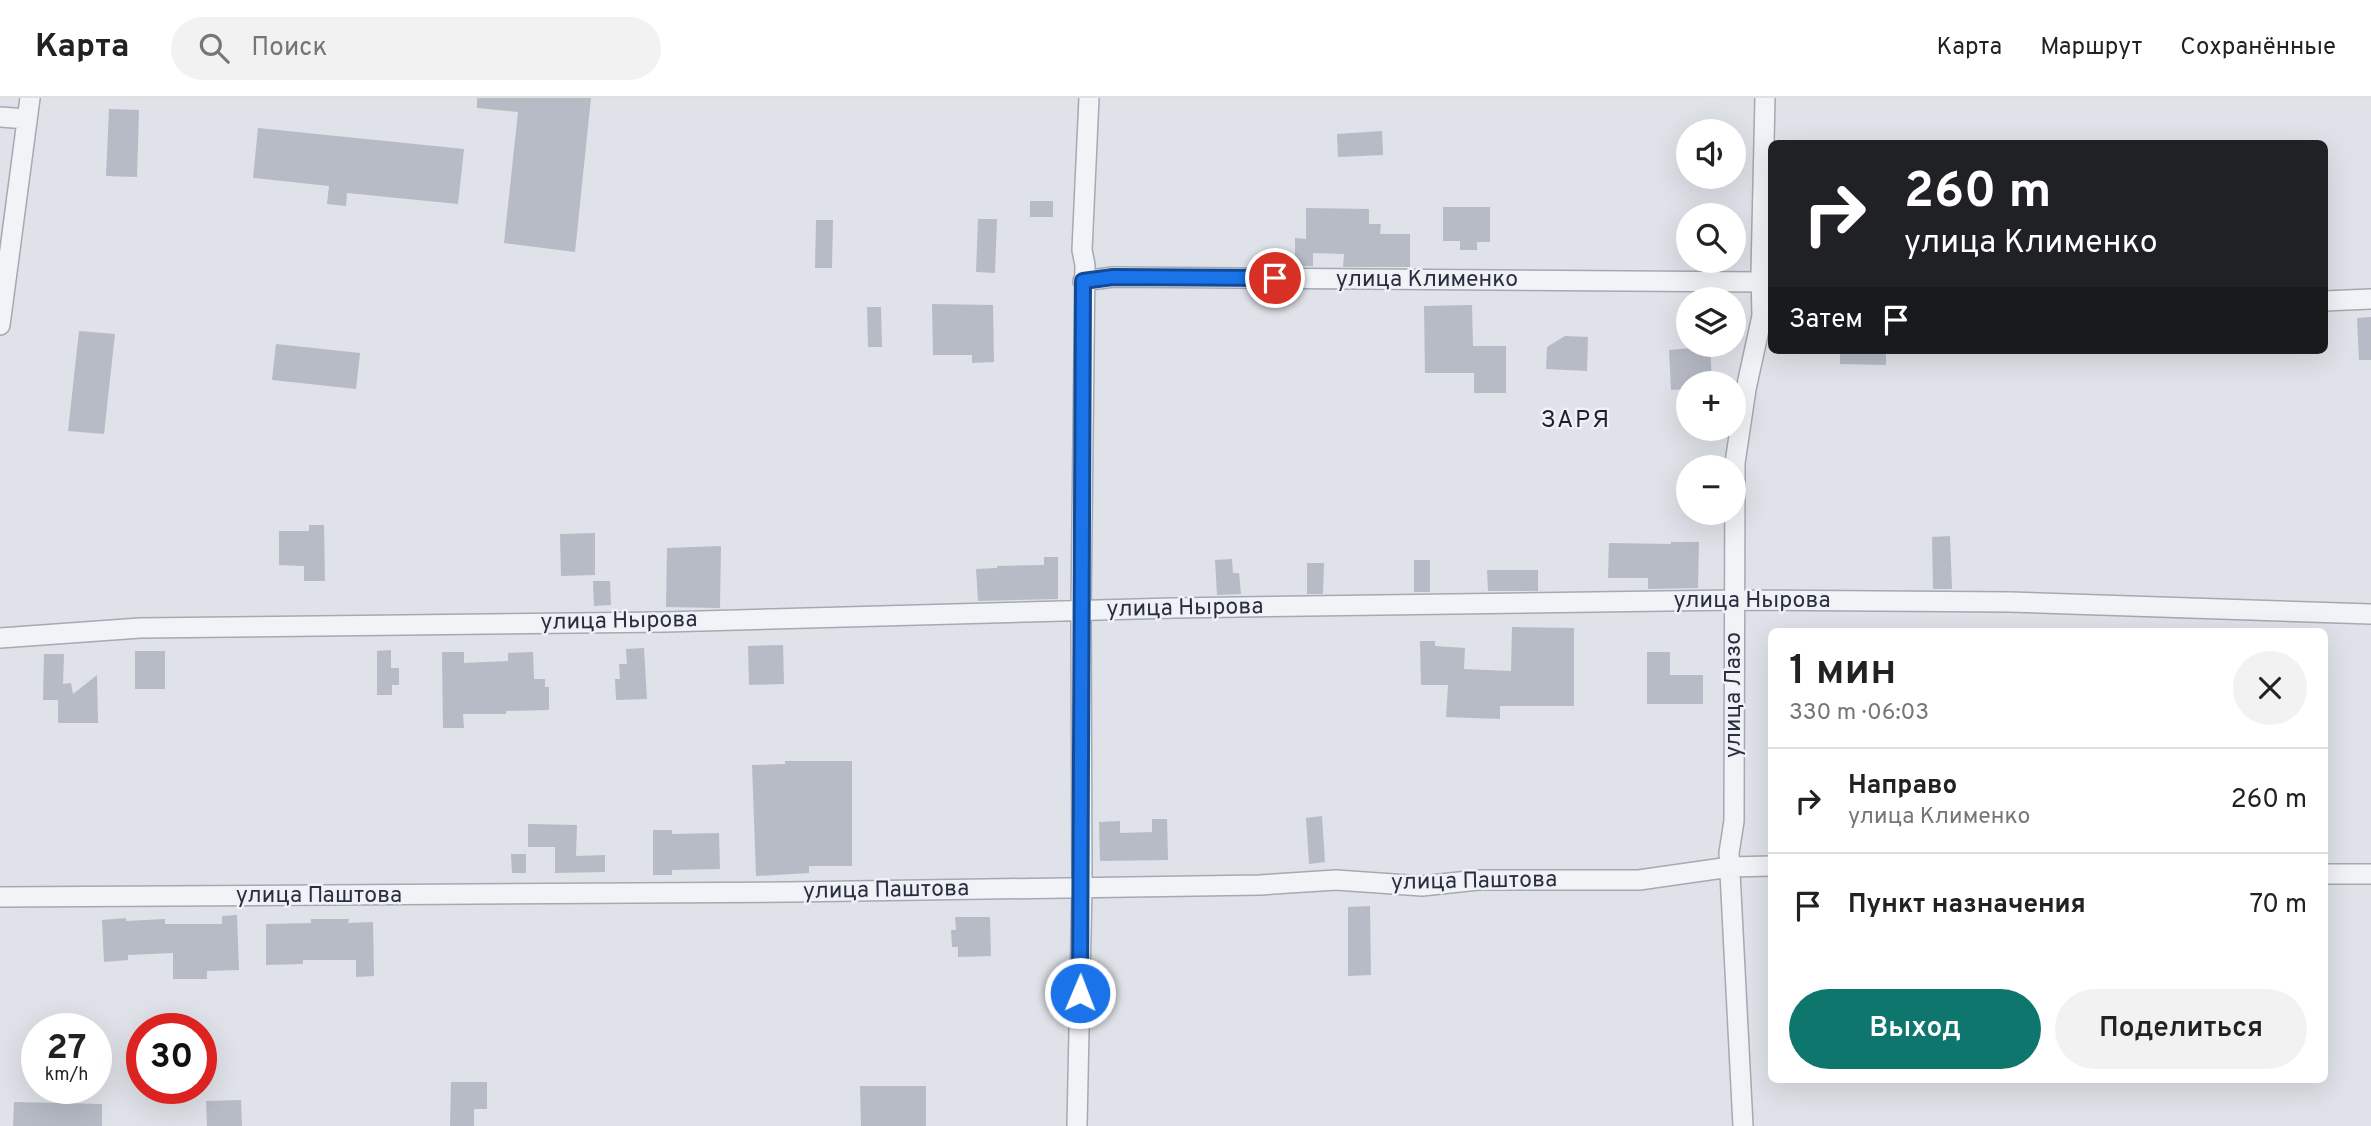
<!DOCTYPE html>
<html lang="ru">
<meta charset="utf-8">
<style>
body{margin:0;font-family:Overpass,sans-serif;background:#f2f2f2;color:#222;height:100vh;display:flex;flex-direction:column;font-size:26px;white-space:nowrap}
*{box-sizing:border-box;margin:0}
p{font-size:23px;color:#767676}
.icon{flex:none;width:38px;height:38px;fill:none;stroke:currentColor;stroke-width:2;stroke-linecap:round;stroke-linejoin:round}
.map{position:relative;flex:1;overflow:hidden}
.drawer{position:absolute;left:1768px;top:530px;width:560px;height:455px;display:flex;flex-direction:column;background:#fff;border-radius:10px;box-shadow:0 7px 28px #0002}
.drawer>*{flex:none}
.guide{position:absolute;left:1768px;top:42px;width:560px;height:214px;border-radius:10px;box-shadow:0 7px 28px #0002;background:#202124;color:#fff;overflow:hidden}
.buttons{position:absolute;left:1676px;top:21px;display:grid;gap:14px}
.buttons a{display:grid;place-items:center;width:70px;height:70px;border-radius:50%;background:#fff;box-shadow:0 7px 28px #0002;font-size:35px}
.speed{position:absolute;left:21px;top:915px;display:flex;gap:14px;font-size:35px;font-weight:700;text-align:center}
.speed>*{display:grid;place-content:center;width:91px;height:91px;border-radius:50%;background:#fff;box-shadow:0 7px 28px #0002;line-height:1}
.speed small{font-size:18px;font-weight:400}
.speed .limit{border:10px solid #d22;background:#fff;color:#111}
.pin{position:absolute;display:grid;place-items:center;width:60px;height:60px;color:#fff;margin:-30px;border:4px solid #fff;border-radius:50%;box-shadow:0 2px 7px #0007}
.me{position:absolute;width:77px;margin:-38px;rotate:1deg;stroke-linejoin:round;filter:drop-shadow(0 0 5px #0008)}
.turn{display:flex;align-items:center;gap:24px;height:147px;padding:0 21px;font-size:32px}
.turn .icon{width:91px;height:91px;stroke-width:2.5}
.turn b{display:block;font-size:49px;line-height:60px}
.then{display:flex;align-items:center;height:66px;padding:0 21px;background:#0003;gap:14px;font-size:26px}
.round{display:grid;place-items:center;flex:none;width:74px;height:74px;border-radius:37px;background:#f2f2f2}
.summary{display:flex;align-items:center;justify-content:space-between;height:119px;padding:0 21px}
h1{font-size:42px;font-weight:600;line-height:52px}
.primary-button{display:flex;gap:14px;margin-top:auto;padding:14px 21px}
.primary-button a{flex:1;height:80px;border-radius:42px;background:#0f766e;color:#fff;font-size:28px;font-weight:600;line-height:80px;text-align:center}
.primary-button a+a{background:#f2f2f2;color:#222}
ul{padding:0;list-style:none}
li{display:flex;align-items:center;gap:21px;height:105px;padding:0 21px;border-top:2px solid #e0e0e0}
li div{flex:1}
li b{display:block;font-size:26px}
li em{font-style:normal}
header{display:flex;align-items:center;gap:42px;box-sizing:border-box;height:98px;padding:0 35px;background:#fff;border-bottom:2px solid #e0e0e0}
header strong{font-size:33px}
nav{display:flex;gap:38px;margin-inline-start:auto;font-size:24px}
.search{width:490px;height:63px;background:#f2f2f2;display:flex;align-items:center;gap:18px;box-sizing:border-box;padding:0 24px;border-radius:38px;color:#767676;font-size:26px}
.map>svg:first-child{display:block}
</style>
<header>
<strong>Карта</strong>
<div class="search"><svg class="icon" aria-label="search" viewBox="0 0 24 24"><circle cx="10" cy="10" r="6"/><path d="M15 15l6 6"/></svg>Поиск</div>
<nav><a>Карта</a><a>Маршрут</a><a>Сохранённые</a></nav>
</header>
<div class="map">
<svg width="2371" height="1028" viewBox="0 0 2371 1028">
<rect width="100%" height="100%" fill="#dfe2e8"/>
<path fill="#b7bbc5" d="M 477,0 L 591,0 L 575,154 L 504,145 L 518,14 L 477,10 Z
M 109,11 L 139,12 L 137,79 L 106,78 Z
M 258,30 L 464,51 L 458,106 L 347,95 L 346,108 L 327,106 L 329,88 L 253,80 Z
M 1382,33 L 1383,57 L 1338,59 L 1337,36 Z
M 1030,103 L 1053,103 L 1053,119 L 1030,119 Z
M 1443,109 L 1490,109 L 1490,144 L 1477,144 L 1477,152 L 1460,152 L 1460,143 L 1443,143 Z
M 1306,110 L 1369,111 L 1369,126 L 1381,126 L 1380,136 L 1410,136 L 1410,169 L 1343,169 L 1344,156 L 1313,155 L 1313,168 L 1295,168 L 1295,140 L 1306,141 Z
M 978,121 L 997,121 L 995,175 L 976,174 Z
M 816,122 L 833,122 L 832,170 L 815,170 Z
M 932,206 L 993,207 L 994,264 L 972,265 L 972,257 L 933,257 Z
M 1472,207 L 1473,248 L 1506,248 L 1506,295 L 1474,295 L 1474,275 L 1425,275 L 1424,208 Z
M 867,209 L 881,209 L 882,249 L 868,249 Z
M 2371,219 L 2371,262 L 2359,262 L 2357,220 Z
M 79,233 L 115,236 L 104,336 L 68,333 Z
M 1565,238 L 1588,239 L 1587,273 L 1546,271 L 1547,249 Z
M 276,246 L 360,255 L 356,291 L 272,282 Z
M 1691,247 L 1710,247 L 1712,285 L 1689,285 L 1689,291 L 1671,292 L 1669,252 L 1691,250 Z
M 1840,252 L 1886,252 L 1886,267 L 1840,266 Z
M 309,427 L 324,427 L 325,483 L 304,483 L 304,468 L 279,467 L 279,433 L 309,433 Z
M 595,435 L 595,477 L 561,478 L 560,436 Z
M 1950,438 L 1952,491 L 1933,491 L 1932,439 Z
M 1671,444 L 1699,444 L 1698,490 L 1648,491 L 1648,480 L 1608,480 L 1609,445 L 1671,446 Z
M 721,448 L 720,510 L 666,509 L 667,450 Z
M 1044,459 L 1058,459 L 1058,501 L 978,503 L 976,471 L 997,470 L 997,468 L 1044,467 Z
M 1232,461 L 1233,475 L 1239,475 L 1241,496 L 1217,497 L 1215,462 Z
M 1414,462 L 1430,462 L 1430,494 L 1414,494 Z
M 1307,465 L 1324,465 L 1323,496 L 1307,496 Z
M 1487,472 L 1538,472 L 1538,493 L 1488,493 Z
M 593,483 L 610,483 L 611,507 L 594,508 Z
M 1512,529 L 1574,530 L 1574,608 L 1500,608 L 1500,621 L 1446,619 L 1448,587 L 1421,587 L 1420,543 L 1435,543 L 1435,548 L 1465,550 L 1464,571 L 1511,573 Z
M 783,547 L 784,586 L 749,587 L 748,548 Z
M 644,550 L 647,601 L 616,602 L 615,581 L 620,581 L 619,566 L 627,566 L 626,551 Z
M 391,552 L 391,570 L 399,570 L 399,587 L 392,587 L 392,597 L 377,597 L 377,553 Z
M 135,553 L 165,553 L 165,591 L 135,591 Z
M 442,554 L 464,554 L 464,565 L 508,563 L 508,555 L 533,554 L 534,581 L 545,581 L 545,589 L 549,589 L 549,612 L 506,613 L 506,616 L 463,616 L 464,630 L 443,630 Z
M 1647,554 L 1670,554 L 1670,577 L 1703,577 L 1703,606 L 1647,606 Z
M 44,556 L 64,556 L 63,586 L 71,585 L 73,596 L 97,577 L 98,625 L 58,625 L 58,602 L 43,602 Z
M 785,663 L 852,663 L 852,768 L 809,768 L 809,775 L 756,778 L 752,667 L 785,666 Z
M 1322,718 L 1325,764 L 1309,766 L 1306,720 Z
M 1152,721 L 1167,721 L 1168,762 L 1100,763 L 1099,724 L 1120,723 L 1120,735 L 1152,734 Z
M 528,726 L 577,727 L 576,758 L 605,757 L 605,774 L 555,775 L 555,749 L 528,749 Z
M 653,732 L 672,732 L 672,736 L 719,735 L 720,771 L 672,772 L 672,777 L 653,777 Z
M 511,756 L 526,756 L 526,775 L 512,775 Z
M 1370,808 L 1371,877 L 1348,878 L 1348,809 Z
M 237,817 L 239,872 L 207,873 L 207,881 L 173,881 L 173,855 L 128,857 L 128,862 L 104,864 L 102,822 L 126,820 L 126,823 L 165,821 L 165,826 L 222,826 L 222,818 Z
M 955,819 L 990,819 L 991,858 L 958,859 L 958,849 L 952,849 L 951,832 L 956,832 Z
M 311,821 L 349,821 L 348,825 L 373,824 L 374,878 L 356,879 L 356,862 L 303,862 L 303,866 L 266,867 L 266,826 L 311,825 Z
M 451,984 L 487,984 L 487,1011 L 474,1011 L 474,1028 L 450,1028 Z
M 860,988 L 926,988 L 926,1028 L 861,1028 Z
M 241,1002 L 242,1028 L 207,1028 L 206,1003 Z
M 14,1004 L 102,1006 L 102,1028 L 13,1028 Z"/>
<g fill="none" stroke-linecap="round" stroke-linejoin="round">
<g stroke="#a4a9b2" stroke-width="22">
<path id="minor" d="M 0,19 L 27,21
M 1083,183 L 1113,179 L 1761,184 L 1771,186
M 2324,203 L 2371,201
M 0,227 L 30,0
M 0,540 L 140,530 L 665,524 L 1173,510 L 1735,502 L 2010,504 L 2371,516
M 2324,776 L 2371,776
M 0,799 L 789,794 L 1260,787 L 1336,782 L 1422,788 L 1478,782 L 1639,782 L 1730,769 L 1771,768
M 1077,1028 L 1082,789 L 1081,513 L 1085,167 L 1082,152 L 1089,0
M 1743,1028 L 1729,755 L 1734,723 L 1735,365 L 1746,291 L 1762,218 L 1761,175 L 1765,0"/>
</g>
<use href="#minor" stroke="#f2f3f7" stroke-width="19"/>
</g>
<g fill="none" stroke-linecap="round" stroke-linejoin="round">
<g stroke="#114b97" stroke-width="18">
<path id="route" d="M 1080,895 L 1083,183 L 1113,179 L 1275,180"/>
</g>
<use href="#route" stroke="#1a73e8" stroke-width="12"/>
</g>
<g text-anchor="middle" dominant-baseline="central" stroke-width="5" stroke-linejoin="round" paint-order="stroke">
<g font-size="23" fill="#282f3f" stroke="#eff1f6">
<text x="1427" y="182">улица Клименко</text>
<text x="1752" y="503">улица Нырова</text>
<text transform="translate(1185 511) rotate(-1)">улица Нырова</text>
<text transform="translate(619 524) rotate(-1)">улица Нырова</text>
<text transform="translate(1734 597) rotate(-90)">улица Лазо</text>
<text transform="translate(1474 784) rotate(-1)">улица Паштова</text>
<text transform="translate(886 793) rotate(-1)">улица Паштова</text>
<text x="319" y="798">улица Паштова</text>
</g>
<g font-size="24" letter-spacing="2" fill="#1b2030" stroke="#eff1f6">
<text x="1576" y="323">ЗАРЯ</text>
</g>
</g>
</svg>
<div class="buttons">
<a><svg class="icon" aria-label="sound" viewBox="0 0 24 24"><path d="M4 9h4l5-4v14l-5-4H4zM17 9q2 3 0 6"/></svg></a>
<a><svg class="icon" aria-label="search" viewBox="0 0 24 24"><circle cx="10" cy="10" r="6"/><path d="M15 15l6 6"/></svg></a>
<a><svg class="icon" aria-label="layers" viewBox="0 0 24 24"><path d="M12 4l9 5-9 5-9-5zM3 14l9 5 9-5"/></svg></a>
<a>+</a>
<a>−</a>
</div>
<div class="speed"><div>27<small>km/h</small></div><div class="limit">30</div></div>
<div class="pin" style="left:1275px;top:180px;background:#d93025"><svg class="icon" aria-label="arrive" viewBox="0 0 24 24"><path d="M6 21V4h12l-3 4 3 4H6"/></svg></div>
<svg class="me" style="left:1080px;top:895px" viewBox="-20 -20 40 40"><circle r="17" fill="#1a73e8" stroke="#fff" stroke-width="3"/><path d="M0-11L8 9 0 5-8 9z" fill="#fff"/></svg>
<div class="guide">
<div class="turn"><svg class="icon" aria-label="right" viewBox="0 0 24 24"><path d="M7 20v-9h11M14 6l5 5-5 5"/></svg><div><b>260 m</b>улица Клименко</div></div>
<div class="then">Затем<svg class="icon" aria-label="arrive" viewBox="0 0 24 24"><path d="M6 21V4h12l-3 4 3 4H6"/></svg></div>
</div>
<section class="drawer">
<div class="summary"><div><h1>1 мин</h1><p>330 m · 06:03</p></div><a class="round"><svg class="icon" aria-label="close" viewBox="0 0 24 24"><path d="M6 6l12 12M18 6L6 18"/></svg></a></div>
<ul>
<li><svg class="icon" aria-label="right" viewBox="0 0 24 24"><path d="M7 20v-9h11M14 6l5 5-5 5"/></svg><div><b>Направо</b><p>улица Клименко</p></div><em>260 m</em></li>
<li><svg class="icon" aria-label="arrive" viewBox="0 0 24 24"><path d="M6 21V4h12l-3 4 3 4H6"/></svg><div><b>Пункт назначения</b></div><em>70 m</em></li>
</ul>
<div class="primary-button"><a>Выход</a><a>Поделиться</a></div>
</section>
</div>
